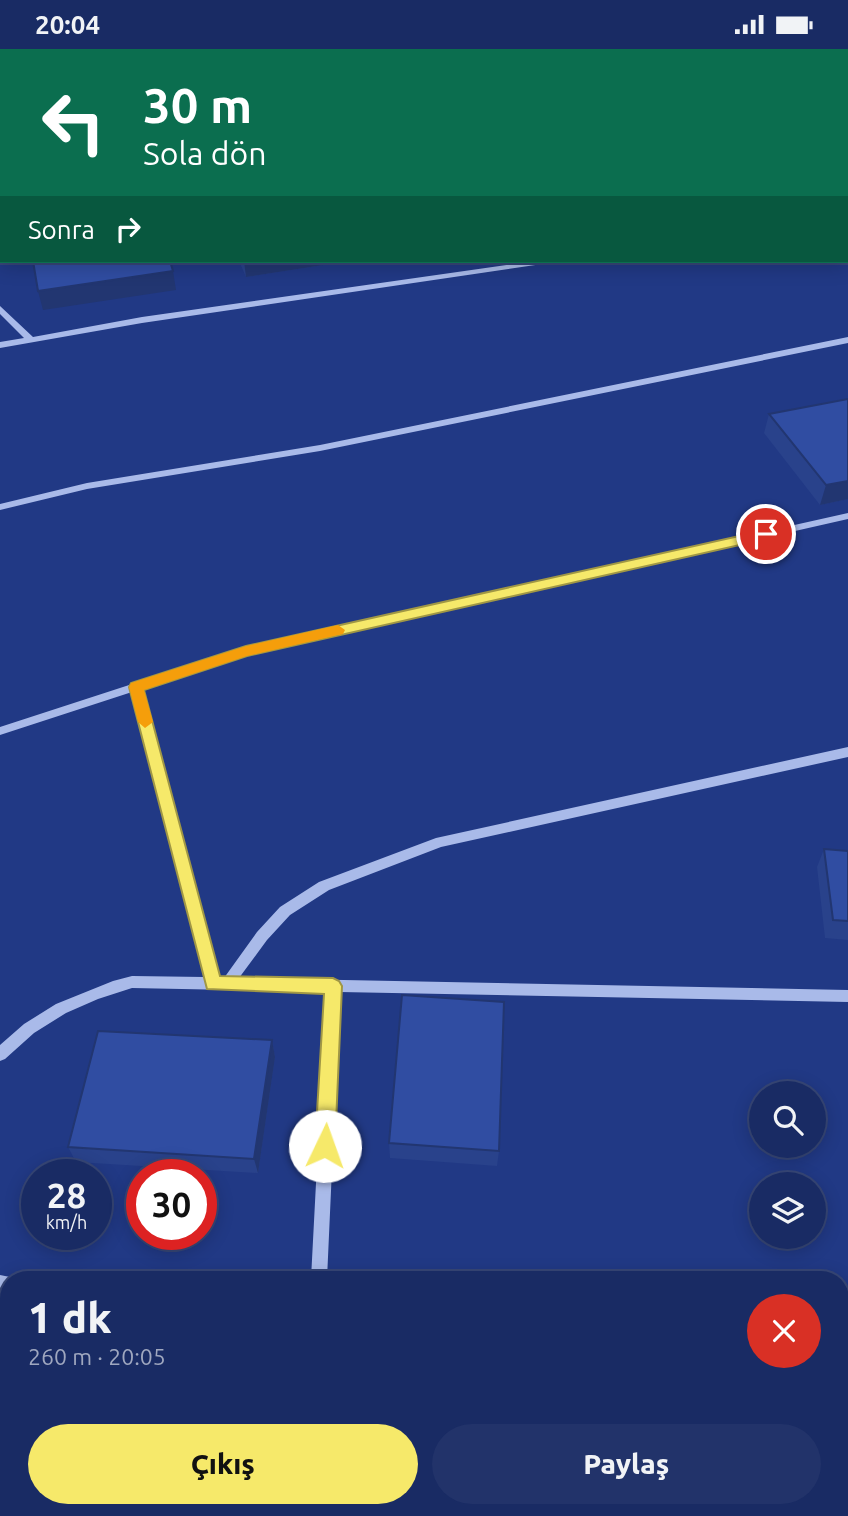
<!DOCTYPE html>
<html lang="tr">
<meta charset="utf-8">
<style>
body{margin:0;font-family:Ubuntu,sans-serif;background:#22336a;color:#f1f3f6;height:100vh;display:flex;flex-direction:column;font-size:26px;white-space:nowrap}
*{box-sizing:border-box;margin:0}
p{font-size:23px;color:#9fa7bf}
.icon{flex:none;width:38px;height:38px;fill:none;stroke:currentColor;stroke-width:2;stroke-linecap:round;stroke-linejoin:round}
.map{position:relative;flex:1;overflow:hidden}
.side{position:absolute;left:0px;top:1222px;width:849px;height:247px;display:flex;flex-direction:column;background:#192b64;border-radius:28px 28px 0 0;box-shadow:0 4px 18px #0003,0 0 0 2px #374778}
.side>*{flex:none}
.top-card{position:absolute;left:0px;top:0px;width:849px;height:214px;box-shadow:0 4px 18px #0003,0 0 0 2px #374778;background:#0b6e4f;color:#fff;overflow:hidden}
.controls{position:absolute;left:749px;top:1032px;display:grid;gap:14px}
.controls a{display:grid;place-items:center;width:77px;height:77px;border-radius:50%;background:#192b64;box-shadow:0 4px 18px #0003,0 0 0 2px #374778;font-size:35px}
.speed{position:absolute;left:21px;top:1110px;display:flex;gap:14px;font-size:35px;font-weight:700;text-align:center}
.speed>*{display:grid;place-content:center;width:91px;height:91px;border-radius:50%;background:#192b64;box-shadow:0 4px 18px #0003,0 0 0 2px #374778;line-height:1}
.speed small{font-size:18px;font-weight:400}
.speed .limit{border:10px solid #d22;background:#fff;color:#111}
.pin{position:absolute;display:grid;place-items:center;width:60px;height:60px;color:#fff;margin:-30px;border:4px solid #fff;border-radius:50%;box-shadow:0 2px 7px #0007}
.me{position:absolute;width:77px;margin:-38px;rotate:3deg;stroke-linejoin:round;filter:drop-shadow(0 0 5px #0008)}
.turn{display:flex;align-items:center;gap:24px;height:147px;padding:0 28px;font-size:32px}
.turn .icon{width:91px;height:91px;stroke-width:2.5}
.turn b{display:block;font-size:49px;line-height:60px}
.then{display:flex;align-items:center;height:66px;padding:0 28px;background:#0003;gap:14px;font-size:26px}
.round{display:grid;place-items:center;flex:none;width:74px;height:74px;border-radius:37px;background:#22336a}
.head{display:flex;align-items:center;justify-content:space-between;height:119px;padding:0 28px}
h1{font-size:42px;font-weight:800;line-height:52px}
.cta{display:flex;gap:14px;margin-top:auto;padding:14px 28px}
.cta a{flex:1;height:80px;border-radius:42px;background:#f6e96a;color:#111;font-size:28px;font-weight:800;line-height:80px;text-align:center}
.cta a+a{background:#22336a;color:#f1f3f6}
.status{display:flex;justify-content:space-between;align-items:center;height:49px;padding:0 35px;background:#192b64;direction:ltr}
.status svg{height:19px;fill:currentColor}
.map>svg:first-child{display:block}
</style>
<div class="status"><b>20:04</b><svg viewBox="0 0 49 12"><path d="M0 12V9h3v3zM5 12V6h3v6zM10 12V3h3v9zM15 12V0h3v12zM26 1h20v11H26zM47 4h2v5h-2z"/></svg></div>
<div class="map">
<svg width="848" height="1467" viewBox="0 0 848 1467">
<rect width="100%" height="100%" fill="#213985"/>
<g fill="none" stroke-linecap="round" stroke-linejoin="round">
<path fill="#a9bae9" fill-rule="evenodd" d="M 165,0 L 177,0 L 162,2 Z
M 2,30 L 2,35 L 0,35 L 0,31 Z
M 847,75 L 848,75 L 848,79 L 847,79 Z
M 847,139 L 848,139 L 848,143 L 847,143 Z
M 0,147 L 2,147 L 2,152 L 0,152 Z
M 534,212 L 553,212 L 549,214 L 142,274 L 0,299 L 0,293 L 24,289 L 0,265 L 0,257 L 33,288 L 142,268 Z
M 848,288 L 848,294 L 320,402 L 87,440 L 0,461 L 0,455 L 87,434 L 320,396 Z
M 848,464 L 848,470 L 247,606 L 142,640 L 218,929 L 224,929 L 257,883 L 280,858 L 319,833 L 436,789 L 848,698 L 848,708 L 441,798 L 329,841 L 290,866 L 267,891 L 239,929 L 848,941 L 848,953 L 340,943 L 327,1230 L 311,1230 L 326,943 L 132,939 L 98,950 L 66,964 L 34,984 L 5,1010 L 0,1012 L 0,996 L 24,975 L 56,955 L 113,932 L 132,927 L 204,928 L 132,643 L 0,686 L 0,678 L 246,598 Z
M 0,1226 L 15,1229 L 9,1230 L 9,1243 L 0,1242 Z
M 840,1318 L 848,1319 L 848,1335 L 840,1334 Z"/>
</g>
<path fill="#29428b" d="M 239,212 L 349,212 L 246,228 Z
M 848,350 L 848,450 L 820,456 L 764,384 L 769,365 Z
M 824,800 L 848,802 L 848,891 L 825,889 L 817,818 Z
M 272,991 L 275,1008 L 258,1124 L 76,1113 L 68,1098 Z
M 389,1094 L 499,1102 L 497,1117 L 390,1109 Z
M 631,1460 L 840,1460 L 841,1467 L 631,1467 Z"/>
<path fill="#223671" d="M 244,212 L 349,212 L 246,228 Z
M 173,222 L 176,241 L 43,261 L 38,242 Z
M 848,432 L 848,450 L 820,456 L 826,436 Z
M 272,991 L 275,1008 L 258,1124 L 254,1110 Z
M 9,1381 L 9,1425 L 0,1453 L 0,1408 Z"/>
<path fill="#304da2" stroke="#223671" stroke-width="2" d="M 33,212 L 170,212 L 173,222 L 38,242 Z
M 848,350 L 848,432 L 826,436 L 769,365 Z
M 824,800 L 848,802 L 848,872 L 833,871 Z
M 402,946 L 504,953 L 499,1102 L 389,1094 Z
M 98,982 L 272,991 L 254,1110 L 68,1098 Z
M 0,1332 L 9,1333 L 9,1381 L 0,1408 Z
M 444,1460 L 575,1460 L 575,1467 L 443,1467 Z
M 637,1460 L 840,1460 L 841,1467 L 638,1467 Z"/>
<path fill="#f6e96a" stroke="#a09745" stroke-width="2" d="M 766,481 L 773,485 L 771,489 L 247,607 L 144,641 L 220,927 L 333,929 L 339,932 L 342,937 L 335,1097 L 332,1104 L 325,1107 L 318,1104 L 315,1097 L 324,945 L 207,940 L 129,638 L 131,634 L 246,597 Z"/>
<path fill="#f59e0b" d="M 338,576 L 345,581 L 343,585 L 247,607 L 144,641 L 153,673 L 145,679 L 138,673 L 129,638 L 131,634 L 246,597 Z"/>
</svg>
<div class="controls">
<a><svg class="icon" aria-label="search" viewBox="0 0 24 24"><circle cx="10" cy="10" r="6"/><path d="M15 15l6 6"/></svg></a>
<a><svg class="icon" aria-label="layers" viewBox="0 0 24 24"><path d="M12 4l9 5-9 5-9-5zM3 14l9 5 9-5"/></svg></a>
</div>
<div class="speed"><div>28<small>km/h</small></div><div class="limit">30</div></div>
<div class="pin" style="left:766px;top:485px;background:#d93025"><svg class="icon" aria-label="arrive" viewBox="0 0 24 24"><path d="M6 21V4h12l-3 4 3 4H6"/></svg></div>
<svg class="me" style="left:325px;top:1097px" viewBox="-20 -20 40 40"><circle r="19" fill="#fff"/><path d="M0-13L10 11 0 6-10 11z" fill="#f6e96a"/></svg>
<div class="top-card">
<div class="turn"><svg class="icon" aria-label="left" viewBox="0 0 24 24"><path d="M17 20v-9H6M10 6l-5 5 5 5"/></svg><div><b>30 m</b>Sola dön</div></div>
<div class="then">Sonra<svg class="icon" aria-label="right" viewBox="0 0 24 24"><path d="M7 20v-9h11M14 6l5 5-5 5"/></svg></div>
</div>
<section class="side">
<div class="head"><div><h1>1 dk</h1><p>260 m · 20:05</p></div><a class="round" style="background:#d93025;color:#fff"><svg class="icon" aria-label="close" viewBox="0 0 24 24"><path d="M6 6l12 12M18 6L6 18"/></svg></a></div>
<div class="cta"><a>Çıkış</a><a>Paylaş</a></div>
</section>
</div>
